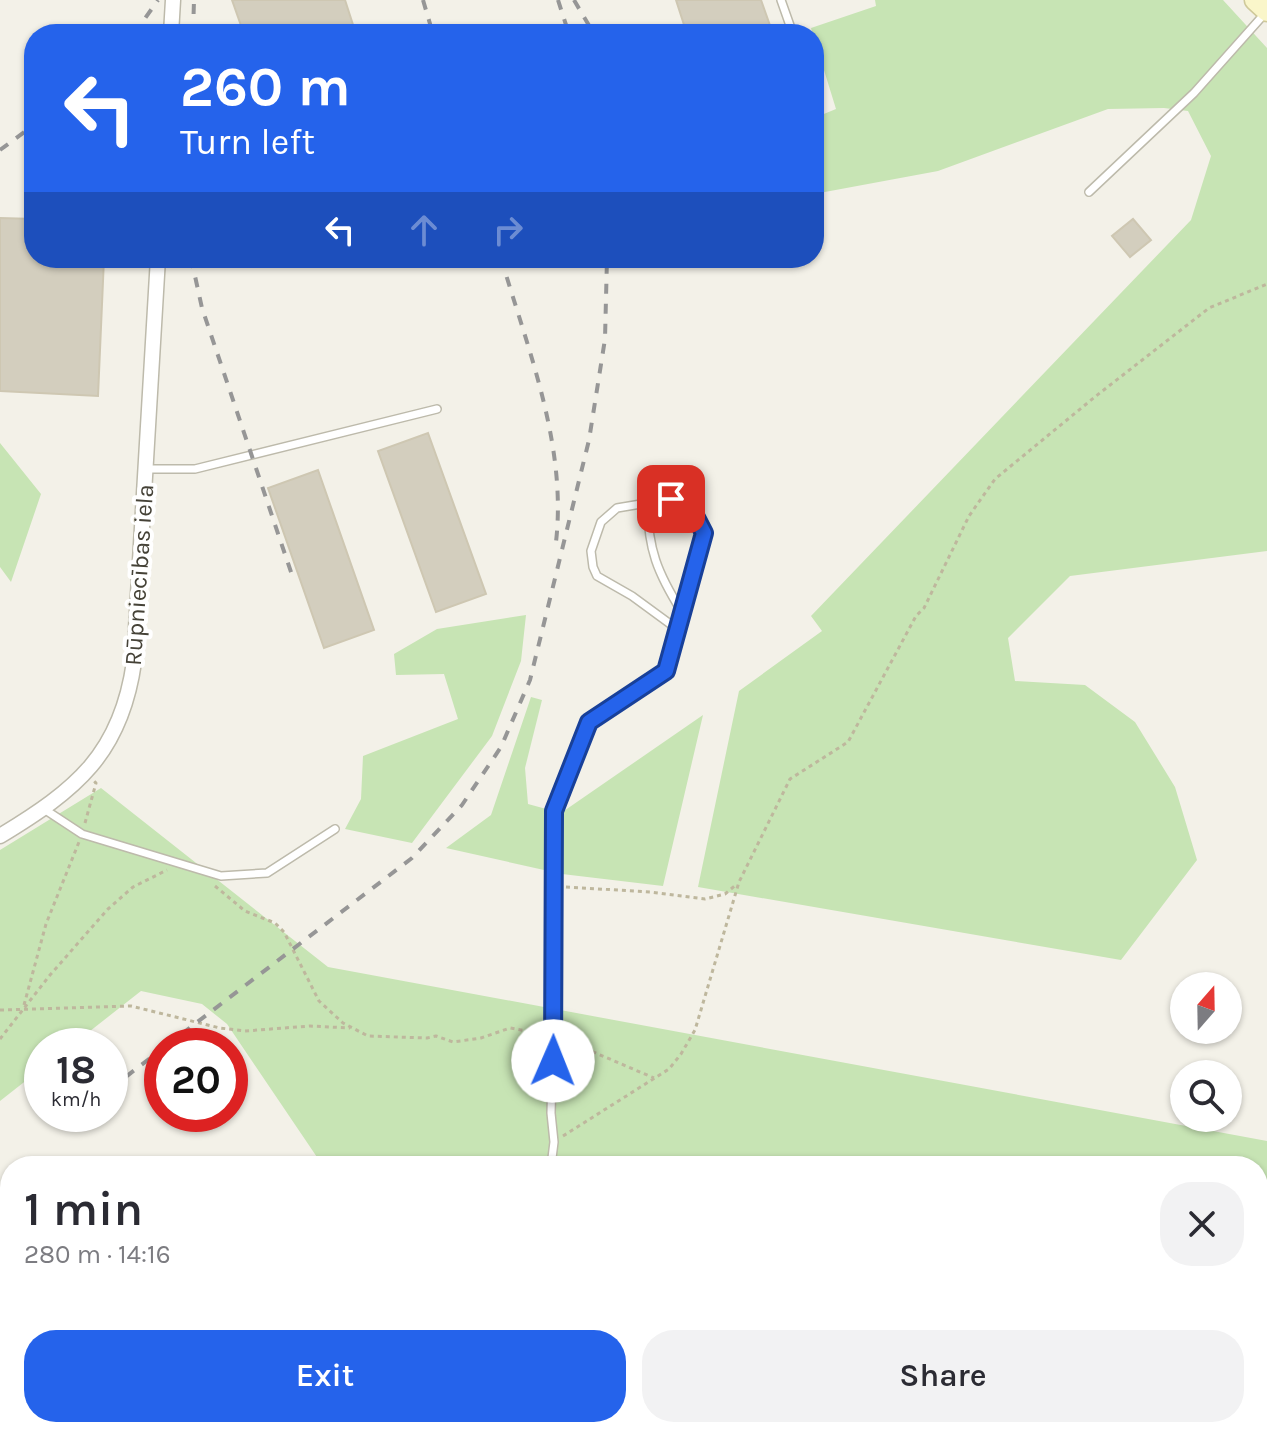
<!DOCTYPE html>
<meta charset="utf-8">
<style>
body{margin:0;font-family:Karla,sans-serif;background:#f2f2f3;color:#2b2b33;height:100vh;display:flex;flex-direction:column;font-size:30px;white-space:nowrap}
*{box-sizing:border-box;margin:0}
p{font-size:26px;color:#7c7c81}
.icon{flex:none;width:44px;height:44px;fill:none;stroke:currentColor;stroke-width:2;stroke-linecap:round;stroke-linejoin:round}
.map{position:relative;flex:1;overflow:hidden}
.side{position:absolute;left:0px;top:1156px;width:1268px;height:282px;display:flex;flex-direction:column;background:#fff;border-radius:32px 32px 0 0;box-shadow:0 2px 6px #0004}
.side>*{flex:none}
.hud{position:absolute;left:24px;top:24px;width:800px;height:244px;border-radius:32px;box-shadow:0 2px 6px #0004;background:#2563eb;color:#fff;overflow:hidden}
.needle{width:52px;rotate:20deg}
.controls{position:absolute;left:1170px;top:972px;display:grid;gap:16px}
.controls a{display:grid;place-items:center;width:72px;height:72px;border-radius:50%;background:#fff;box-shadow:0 2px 6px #0004;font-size:40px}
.speed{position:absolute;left:24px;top:1028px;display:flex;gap:16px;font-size:40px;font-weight:700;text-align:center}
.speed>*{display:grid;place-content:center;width:104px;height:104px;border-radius:50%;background:#fff;box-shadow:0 2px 6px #0004;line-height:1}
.speed small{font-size:20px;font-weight:400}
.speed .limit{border:12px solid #d22;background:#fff;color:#111}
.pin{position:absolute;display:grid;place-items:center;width:68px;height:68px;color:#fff;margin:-34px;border-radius:16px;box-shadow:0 4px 12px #0006}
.me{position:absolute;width:88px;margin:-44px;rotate:1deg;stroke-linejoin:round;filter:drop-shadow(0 0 6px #0008)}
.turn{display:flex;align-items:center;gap:28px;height:168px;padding:0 24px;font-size:36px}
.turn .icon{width:104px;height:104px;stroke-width:2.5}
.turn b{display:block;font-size:56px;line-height:68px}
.lanes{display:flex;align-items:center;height:76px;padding:0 24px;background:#0003;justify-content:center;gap:40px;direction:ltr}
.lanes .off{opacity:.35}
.round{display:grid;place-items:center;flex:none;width:84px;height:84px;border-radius:32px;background:#f2f2f3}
.overview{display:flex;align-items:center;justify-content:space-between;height:136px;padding:0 24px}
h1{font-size:48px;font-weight:600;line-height:60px}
.button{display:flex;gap:16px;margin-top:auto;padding:16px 24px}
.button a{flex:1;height:92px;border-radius:32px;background:#2563eb;color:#fff;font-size:32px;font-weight:600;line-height:92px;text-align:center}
.button a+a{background:#f2f2f3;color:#2b2b33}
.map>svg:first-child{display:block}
</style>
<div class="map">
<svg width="1267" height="1437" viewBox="0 0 1267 1437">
<rect width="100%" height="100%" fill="#f3f1e8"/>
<path fill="#c7e4b4" d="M 875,0 L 1223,0 L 1267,48 L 1267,551 L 1070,576 L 1008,638 L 1015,681 L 1085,685 L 1135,722 L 1175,787 L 1197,860 L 1121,960 L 698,887 L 739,691 L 822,631 L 811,616 L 1191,220 L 1211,156 L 1188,111 L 1164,108 L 1108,109 L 938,171 L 814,194 L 814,118 L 836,109 L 811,28 L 876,6 Z
M 0,443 L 41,494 L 11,582 L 0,567 Z
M 526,615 L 521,661 L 492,736 L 412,843 L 345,829 L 361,799 L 363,756 L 458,719 L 444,674 L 396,675 L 394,654 L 437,629 Z
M 531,697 L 542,700 L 525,768 L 528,804 L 561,813 L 703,715 L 663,886 L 562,874 L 446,848 L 491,815 Z
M 101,788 L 328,967 L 1267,1141 L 1267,1437 L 864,1437 L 863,1428 L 1258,1428 L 1258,1166 L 323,1166 L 227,1024 L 202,1004 L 141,991 L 71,1046 L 42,1046 L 42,1068 L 0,1101 L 0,850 Z
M 270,1428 L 539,1428 L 538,1437 L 272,1437 Z"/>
<path fill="#d3cebe" stroke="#cec7b2" stroke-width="2" d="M 232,0 L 345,0 L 356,34 L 244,34 Z
M 676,0 L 761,0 L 773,34 L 687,34 Z
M 0,218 L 34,219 L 34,258 L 104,258 L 98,396 L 0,391 Z
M 1133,219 L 1151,240 L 1130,257 L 1112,236 Z
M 428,433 L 486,594 L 436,612 L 378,451 Z
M 318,470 L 374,630 L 324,648 L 268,488 Z"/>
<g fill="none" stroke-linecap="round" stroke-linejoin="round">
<g stroke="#bdbaab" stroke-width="10">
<path id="lane" d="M 781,0 L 793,34
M 1089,192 L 1194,93 L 1267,11
M 147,469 L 195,469 L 437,409
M 648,503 C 647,548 658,574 682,612
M 44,809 L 82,834 L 221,876 L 267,873 L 335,829
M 551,1166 L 554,1142 L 551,1113 L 555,978 L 554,811 L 589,722 L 666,671 L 704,533 L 690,506 L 671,499 L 617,508 L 601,522 L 591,551 L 593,567 L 597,576 L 632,596 L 677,629
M 541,1437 L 542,1428"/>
</g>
<g stroke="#bdbaab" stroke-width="17">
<path id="street" d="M 171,34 L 173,0
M 0,836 C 76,790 121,754 134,662 L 158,258
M 798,1437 L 822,1428
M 958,1437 L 960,1428"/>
</g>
<g stroke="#cfc99a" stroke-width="23">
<path id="secondary" d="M 1255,0 L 1267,11"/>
</g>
<path stroke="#beb79d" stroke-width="3" stroke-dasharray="4 4" stroke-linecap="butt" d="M 85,823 L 96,783 L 94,781
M 215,886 L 245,911 L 275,923 L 284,932 L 319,1001 L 343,1023 L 368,1036 L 427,1038 L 436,1036 L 453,1042 L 481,1038 L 510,1028 L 544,1034
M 566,887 L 650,892 L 705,899 L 725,894 L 737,884
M 24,1005 L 46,924 L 79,842
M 0,1010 L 131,1006 L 220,1028 L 245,1031 L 310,1026 L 350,1028
M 0,1039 L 50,975 L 108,909 L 133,887 L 167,870
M 563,1039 L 654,1078
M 563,1136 L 669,1069 L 681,1054 L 695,1030 L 739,882 L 790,779 L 848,742 L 916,616 L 924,608 L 969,516 L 995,479 L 1096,396 L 1209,308 L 1267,284
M 0,1412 L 8,1432 L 13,1437"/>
<use href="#lane" stroke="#fff" stroke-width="7"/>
<use href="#street" stroke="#fff" stroke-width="14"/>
<use href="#secondary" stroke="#faf6ca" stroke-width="20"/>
<path stroke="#969696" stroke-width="4" stroke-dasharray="10 10" stroke-linecap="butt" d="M 423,0 L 433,34
M 558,0 L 569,34
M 574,0 L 594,34
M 134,34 L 158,0
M 193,34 L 194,0
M 0,150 L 34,125
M 191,258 L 202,308 L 293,578
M 501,258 C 528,350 567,445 556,542
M 166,1046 L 412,858 L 462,805 L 501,747 L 530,680 L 589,440 L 605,339 L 607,258
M 110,1089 L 162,1049
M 60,1127 L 77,1114"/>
</g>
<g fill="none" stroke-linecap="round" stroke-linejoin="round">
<g stroke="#184099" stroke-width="20">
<path id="route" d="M 553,1061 L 554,811 L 589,722 L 666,671 L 704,533 L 690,506 L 671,499"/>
</g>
<use href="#route" stroke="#2563eb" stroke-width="14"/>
</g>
<g text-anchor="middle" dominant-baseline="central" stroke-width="8" stroke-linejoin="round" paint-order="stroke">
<g font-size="24" fill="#454237" stroke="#fff">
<text transform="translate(139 575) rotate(-86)">Rūpniecības iela</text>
</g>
</g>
</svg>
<div class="controls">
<a><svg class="needle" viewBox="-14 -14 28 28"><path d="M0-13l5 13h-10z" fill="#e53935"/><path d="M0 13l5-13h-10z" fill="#7c7c81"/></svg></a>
<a><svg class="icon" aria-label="search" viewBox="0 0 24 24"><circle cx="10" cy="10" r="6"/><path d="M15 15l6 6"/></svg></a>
</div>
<div class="speed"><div>18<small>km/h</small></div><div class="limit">20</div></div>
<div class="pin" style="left:671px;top:499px;background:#d93025"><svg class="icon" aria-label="arrive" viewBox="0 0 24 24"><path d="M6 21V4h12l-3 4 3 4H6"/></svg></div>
<svg class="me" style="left:553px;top:1061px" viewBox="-20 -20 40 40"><circle r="19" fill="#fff"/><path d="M0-13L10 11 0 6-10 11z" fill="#2563eb"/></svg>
<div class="hud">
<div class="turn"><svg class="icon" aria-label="left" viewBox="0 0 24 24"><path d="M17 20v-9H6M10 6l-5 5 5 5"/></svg><div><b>260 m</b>Turn left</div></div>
<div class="lanes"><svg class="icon" aria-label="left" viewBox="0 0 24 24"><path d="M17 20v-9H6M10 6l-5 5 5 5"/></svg><svg class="icon off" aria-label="ahead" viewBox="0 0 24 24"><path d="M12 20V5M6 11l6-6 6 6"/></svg><svg class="icon off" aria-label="right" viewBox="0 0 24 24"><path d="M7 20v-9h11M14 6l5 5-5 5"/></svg></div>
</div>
<section class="side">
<div class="overview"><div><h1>1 min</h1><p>280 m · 14:16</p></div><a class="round"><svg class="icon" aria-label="close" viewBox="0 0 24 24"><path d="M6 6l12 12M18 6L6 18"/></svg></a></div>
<div class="button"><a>Exit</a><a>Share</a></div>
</section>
</div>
